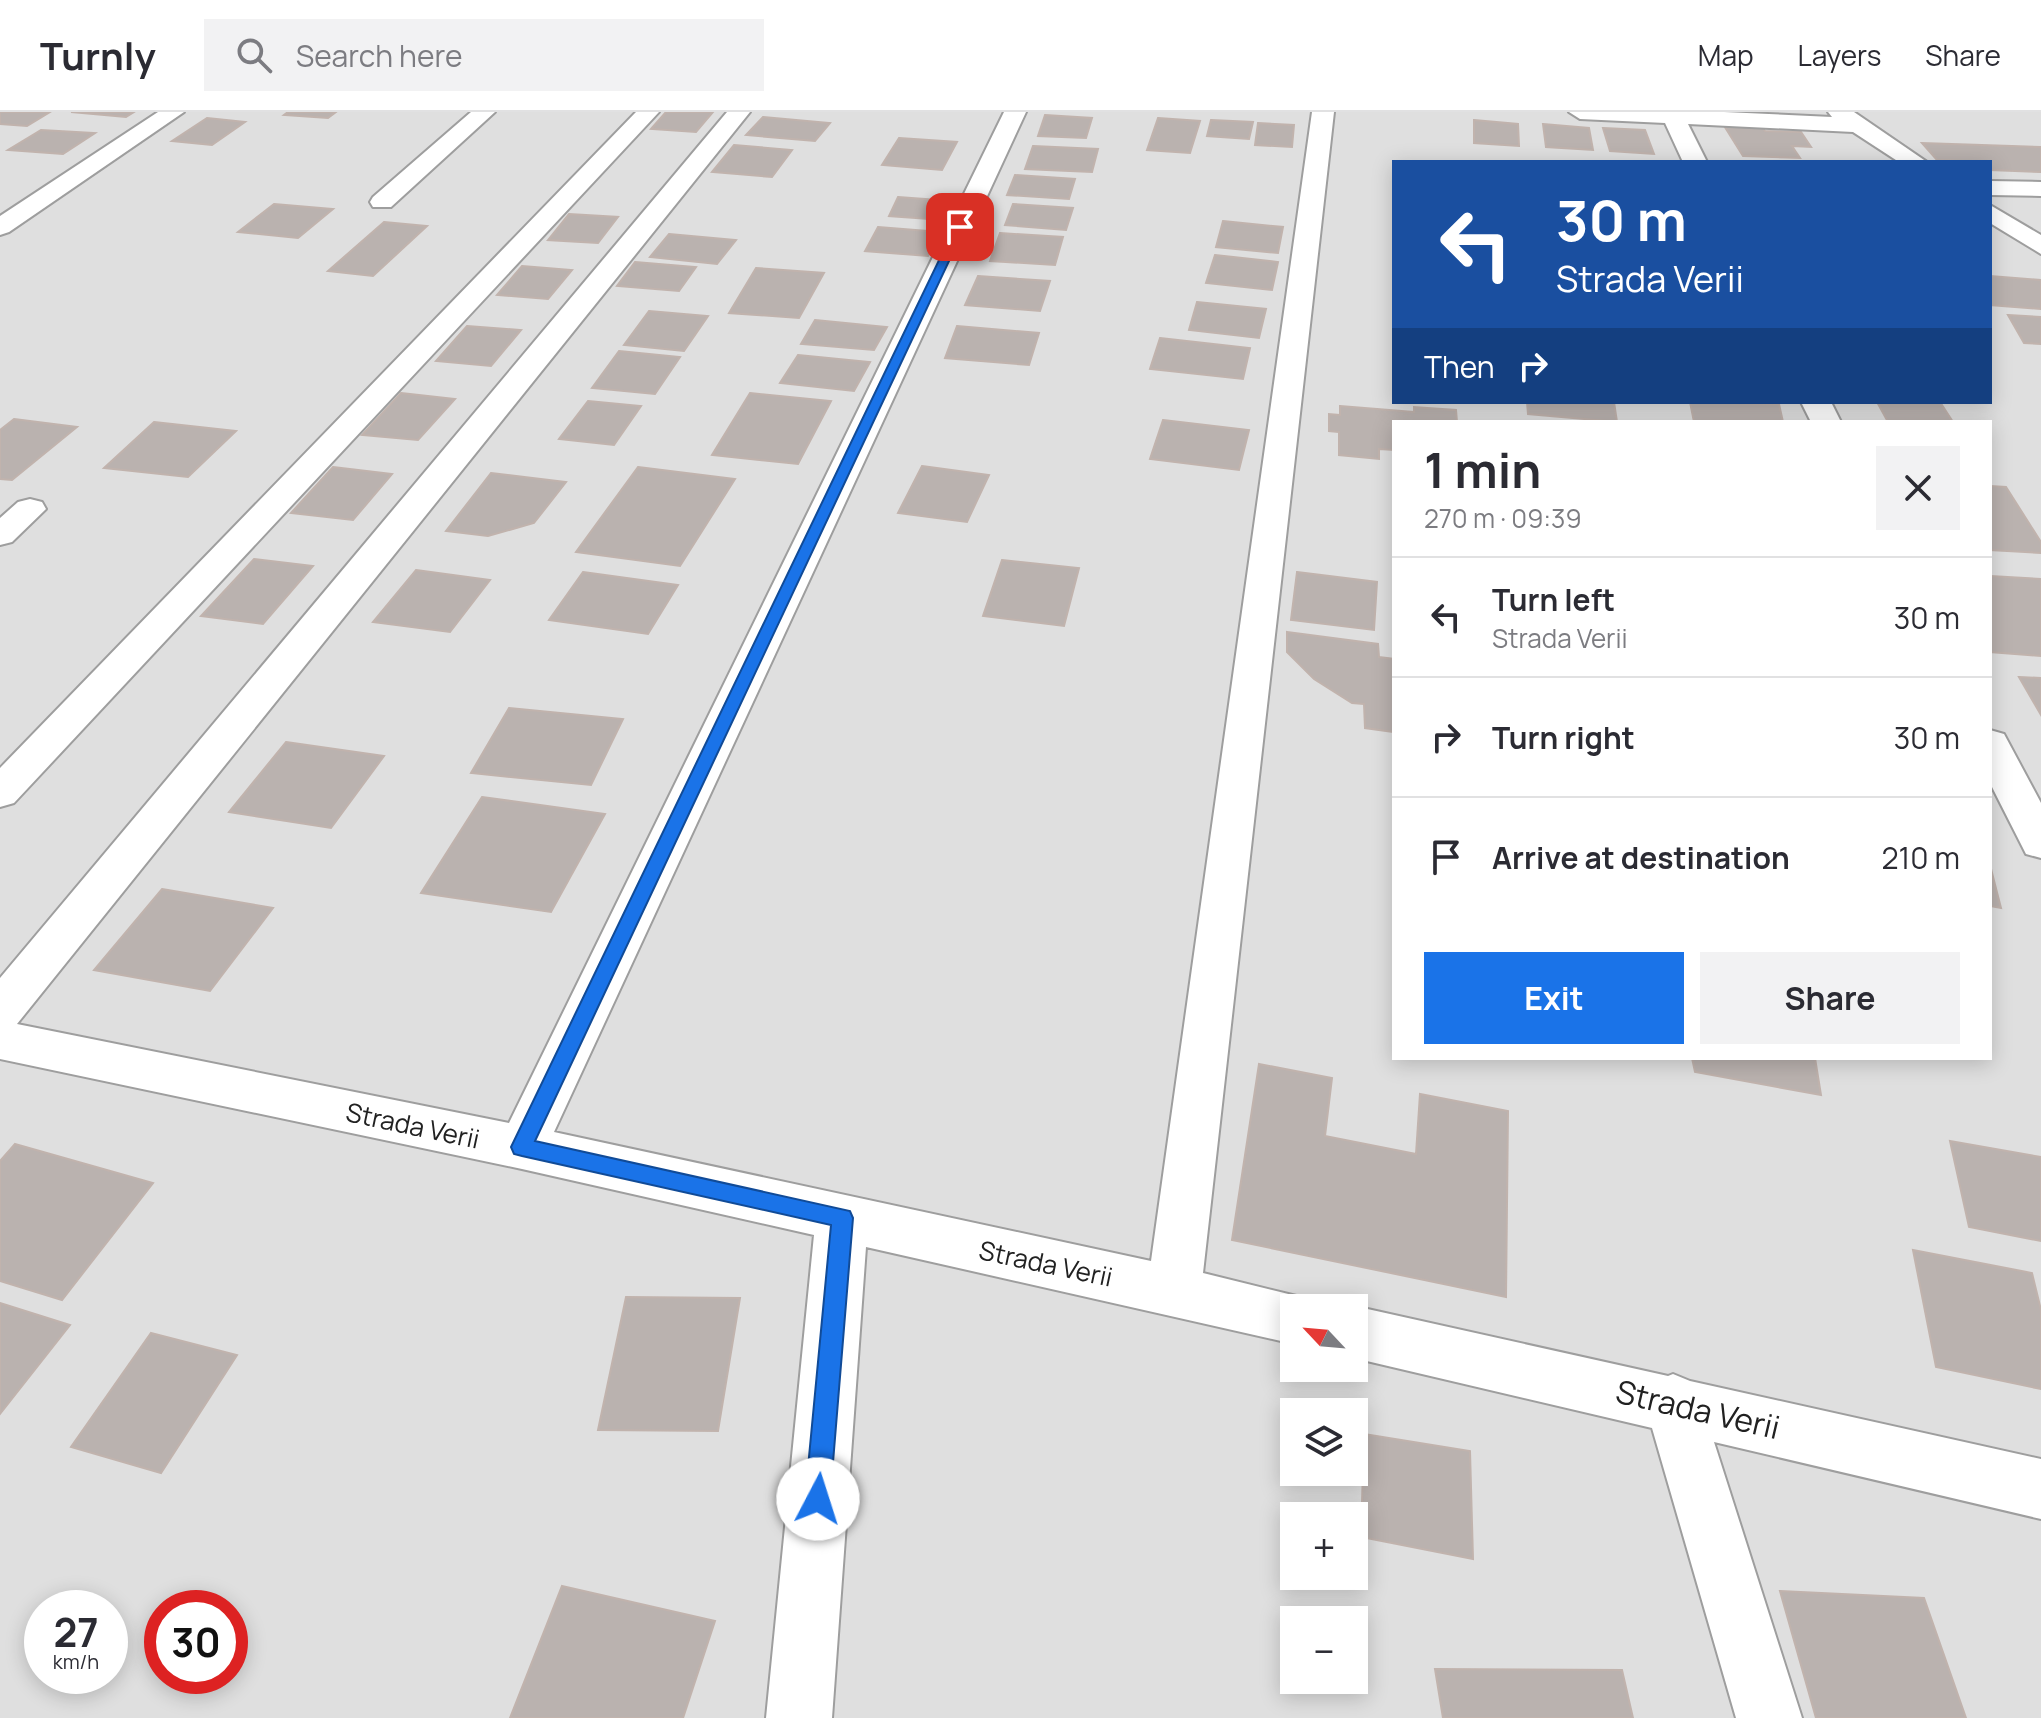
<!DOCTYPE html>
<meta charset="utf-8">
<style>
body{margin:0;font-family:Manrope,sans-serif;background:#f2f2f3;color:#2b2b33;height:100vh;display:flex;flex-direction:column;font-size:30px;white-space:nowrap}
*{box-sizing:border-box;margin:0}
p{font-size:26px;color:#7c7c81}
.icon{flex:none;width:44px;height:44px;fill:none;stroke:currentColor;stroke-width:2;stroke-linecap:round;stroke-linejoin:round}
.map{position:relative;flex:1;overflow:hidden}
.side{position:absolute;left:1392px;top:308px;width:600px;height:640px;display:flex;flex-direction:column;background:#fff;border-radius:0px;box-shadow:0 4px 20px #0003}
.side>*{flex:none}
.banner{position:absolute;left:1392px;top:48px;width:600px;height:244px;border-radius:0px;box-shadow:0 4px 20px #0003;background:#1a4fa0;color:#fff;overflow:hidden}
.needle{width:52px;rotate:296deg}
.fabs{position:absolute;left:1280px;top:1182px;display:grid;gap:16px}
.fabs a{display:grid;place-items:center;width:88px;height:88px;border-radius:0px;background:#fff;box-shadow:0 4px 20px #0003;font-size:40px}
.speed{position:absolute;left:24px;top:1478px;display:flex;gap:16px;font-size:40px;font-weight:700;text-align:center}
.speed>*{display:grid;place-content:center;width:104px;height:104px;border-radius:50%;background:#fff;box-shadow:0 4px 20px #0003;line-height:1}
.speed small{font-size:20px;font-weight:400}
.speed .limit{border:12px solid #d22;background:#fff;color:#111}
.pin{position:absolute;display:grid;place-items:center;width:68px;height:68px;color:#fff;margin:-34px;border-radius:16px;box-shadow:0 4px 12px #0006}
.me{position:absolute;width:88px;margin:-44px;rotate:5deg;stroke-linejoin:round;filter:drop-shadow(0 0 6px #0008)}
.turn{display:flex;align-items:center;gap:28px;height:168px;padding:0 32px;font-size:36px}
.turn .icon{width:104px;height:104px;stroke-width:2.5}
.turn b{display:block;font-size:56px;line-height:68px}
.then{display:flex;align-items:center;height:76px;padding:0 32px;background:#0003;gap:16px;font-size:30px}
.round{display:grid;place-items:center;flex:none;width:84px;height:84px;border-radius:0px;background:#f2f2f3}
.summary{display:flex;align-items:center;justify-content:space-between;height:136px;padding:0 32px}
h1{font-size:48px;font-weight:700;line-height:60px}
.primary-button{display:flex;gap:16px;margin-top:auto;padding:16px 32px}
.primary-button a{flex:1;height:92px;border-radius:0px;background:#1a73e8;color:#fff;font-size:32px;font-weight:700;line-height:92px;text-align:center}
.primary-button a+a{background:#f2f2f3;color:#2b2b33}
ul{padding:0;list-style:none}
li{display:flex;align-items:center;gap:24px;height:120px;padding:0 32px;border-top:2px solid #e1e1e2}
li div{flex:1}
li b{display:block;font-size:30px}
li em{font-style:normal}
header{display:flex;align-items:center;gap:48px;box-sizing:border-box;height:112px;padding:0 40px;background:#fff;border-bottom:2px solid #e1e1e2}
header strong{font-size:38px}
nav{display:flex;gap:44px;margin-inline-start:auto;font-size:28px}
.search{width:560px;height:72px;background:#f2f2f3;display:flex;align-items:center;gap:20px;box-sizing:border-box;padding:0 28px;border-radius:0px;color:#7c7c81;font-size:30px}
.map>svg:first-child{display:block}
</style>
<header>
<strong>Turnly</strong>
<div class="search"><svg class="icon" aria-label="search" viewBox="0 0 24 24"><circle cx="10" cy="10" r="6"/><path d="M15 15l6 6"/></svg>Search here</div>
<nav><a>Map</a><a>Layers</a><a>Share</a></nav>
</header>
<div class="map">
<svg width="2041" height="1606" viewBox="0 0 2041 1606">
<rect width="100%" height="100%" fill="#f1ede9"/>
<path fill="#dfdfdf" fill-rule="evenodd" d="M 0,0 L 2041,0 L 2041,1606 L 0,1606 ZM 1394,50 L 1990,50 L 1990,290 L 1394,290 ZM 1394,310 L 1990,310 L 1990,946 L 1394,946 ZM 1294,1196 L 1354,1196 L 1354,1256 L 1294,1256 ZM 1294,1300 L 1354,1300 L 1354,1360 L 1294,1360 ZM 1294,1404 L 1354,1404 L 1354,1464 L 1294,1464 ZM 42,1496 L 110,1496 L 110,1564 L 42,1564 ZM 162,1496 L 230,1496 L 230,1564 L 162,1564 ZM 1294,1508 L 1354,1508 L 1354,1568 L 1294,1568 Z"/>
<path fill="#bab2af" stroke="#c1b3ad" stroke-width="2" d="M 0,0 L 50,0 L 27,14 L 0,12 Z
M 71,0 L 134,0 L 126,5 Z
M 288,0 L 336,0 L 328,6 L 284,3 Z
M 666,0 L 713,0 L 696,20 L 651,17 Z
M 1045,3 L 1092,6 L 1086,26 L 1038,24 Z
M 763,5 L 830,11 L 815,29 L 746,23 Z
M 207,6 L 245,10 L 212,33 L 172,29 Z
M 1158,6 L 1200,9 L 1190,41 L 1147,38 Z
M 1211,8 L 1253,10 L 1249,27 L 1207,24 Z
M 1474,8 L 1518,12 L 1519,34 L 1474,31 Z
M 1258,11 L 1294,13 L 1292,35 L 1255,33 Z
M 1543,12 L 1589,16 L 1593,38 L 1546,35 Z
M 1723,12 L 1761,13 L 1765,19 L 1801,20 L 1811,35 L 1792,34 L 1800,46 L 1743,44 Z
M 1603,16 L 1645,18 L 1654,42 L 1610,39 Z
M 41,18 L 95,21 L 63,42 L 8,38 Z
M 899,26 L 957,30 L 942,58 L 882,53 Z
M 1922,31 L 2041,35 L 2041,60 L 1990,58 L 1990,50 L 1937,48 Z
M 734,33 L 792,38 L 772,65 L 712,60 Z
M 1033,34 L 1098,37 L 1092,60 L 1025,57 Z
M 1015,63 L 1075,67 L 1069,87 L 1007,83 Z
M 898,85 L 951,89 L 943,108 L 889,104 Z
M 274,92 L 333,97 L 298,126 L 238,120 Z
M 1013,92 L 1073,96 L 1066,118 L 1005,113 Z
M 569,102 L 618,105 L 598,131 L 548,128 Z
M 1223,109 L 1283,115 L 1278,141 L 1216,135 Z
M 384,110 L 427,114 L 373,164 L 328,159 Z
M 878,115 L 939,120 L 928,144 L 865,139 Z
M 1000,121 L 1063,125 L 1055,153 L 990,149 Z
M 669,122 L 736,128 L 717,152 L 650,145 Z
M 1215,143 L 1278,150 L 1272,178 L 1206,171 Z
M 635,150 L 696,155 L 679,179 L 617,174 Z
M 522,154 L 572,158 L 548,187 L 497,183 Z
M 756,156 L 824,161 L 799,206 L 729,201 Z
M 978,164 L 1050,169 L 1040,199 L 965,193 Z
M 1990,164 L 2041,168 L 2041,197 L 1990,193 Z
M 1197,190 L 1266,197 L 1259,226 L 1189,218 Z
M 649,199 L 708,204 L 684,239 L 624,233 Z
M 2008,203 L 2041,205 L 2041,232 L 2024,231 Z
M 815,208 L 887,215 L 874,238 L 801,232 Z
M 467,214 L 521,218 L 491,254 L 436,249 Z
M 957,214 L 1039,221 L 1029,253 L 945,246 Z
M 1160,226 L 1250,236 L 1243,267 L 1150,257 Z
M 619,239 L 680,245 L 655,282 L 592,276 Z
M 798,243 L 870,250 L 854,279 L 780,271 Z
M 401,281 L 455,287 L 418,328 L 362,323 Z
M 750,281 L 831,289 L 798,352 L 712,343 Z
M 588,289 L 641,294 L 614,333 L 559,327 Z
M 1527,290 L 1614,290 L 1617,310 L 1528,302 Z
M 1690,290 L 1779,292 L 1783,310 L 1694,310 Z
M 1877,290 L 1940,290 L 1953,310 L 1888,310 Z
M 1340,294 L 1414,300 L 1414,295 L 1456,298 L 1457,310 L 1394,310 L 1394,338 L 1379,337 L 1379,347 L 1339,343 L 1339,320 L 1329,319 L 1329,302 L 1340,303 Z
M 14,307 L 77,315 L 12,368 L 0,367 L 0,318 Z
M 1163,308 L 1249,318 L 1239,358 L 1150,347 Z
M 154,310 L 236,319 L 188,365 L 104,356 Z
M 922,354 L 989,363 L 967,410 L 898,401 Z
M 333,355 L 392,362 L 353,408 L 291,401 Z
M 638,355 L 735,367 L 680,454 L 576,440 Z
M 491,361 L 566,370 L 534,411 L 488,424 L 446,419 Z
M 1990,374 L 2006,375 L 2041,430 L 2041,441 L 1990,438 Z
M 254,447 L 313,454 L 263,512 L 201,504 Z
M 1002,448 L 1079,456 L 1064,514 L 983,504 Z
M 416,458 L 490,468 L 450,520 L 373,510 Z
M 583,460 L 678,473 L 648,522 L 549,508 Z
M 1297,460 L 1377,470 L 1374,518 L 1291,508 Z
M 1990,464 L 2041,467 L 2041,544 L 1990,540 Z
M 1287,520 L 1378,532 L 1379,545 L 1394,547 L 1394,620 L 1365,616 L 1364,592 L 1352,591 L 1314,567 L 1287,540 Z
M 2019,565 L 2041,566 L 2041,603 Z
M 509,596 L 623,607 L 591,673 L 471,661 Z
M 286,630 L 384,644 L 331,716 L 229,700 Z
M 482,685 L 605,702 L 551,800 L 421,781 Z
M 1990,753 L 2001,796 L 1990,794 Z
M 162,777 L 273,796 L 210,879 L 94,858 Z
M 1692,946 L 1815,946 L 1821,983 L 1695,960 Z
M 1259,952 L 1332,966 L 1325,1024 L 1416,1042 L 1420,982 L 1508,999 L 1506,1185 L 1232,1128 Z
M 1950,1029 L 2041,1045 L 2041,1129 L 1969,1115 Z
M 15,1032 L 153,1071 L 62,1188 L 0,1169 L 0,1049 Z
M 1913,1138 L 2032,1161 L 2041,1198 L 2041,1277 L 1936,1255 Z
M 626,1185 L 740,1186 L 718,1319 L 598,1318 Z
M 0,1191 L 70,1213 L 0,1302 Z
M 151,1221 L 237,1243 L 161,1361 L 71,1335 Z
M 1364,1322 L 1470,1339 L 1473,1447 L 1361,1425 Z
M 562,1474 L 715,1509 L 683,1606 L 510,1606 Z
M 1780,1479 L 1924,1486 L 1966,1606 L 1816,1606 Z
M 1435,1557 L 1622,1558 L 1633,1606 L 1443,1606 Z"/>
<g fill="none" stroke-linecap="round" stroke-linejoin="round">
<g stroke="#9e9e9e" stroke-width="4">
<path id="minor" d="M 158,0 L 184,0 L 9,120 L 0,123 L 0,104 Z
M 471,0 L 495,0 L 391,95 L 373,95 L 370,90 L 373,85 Z
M 636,0 L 659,0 L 14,691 L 0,695 L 0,656 Z
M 727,0 L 750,0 L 17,912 L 509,1011 L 1004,0 L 1026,0 L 554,1020 L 1151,1149 L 1312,0 L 1334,0 L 1203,1161 L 1313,1188 L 1317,1196 L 1294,1196 L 1294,1232 L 866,1135 L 832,1606 L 766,1606 L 814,1123 L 522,1057 L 0,947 L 0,866 Z
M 1569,0 L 1724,0 L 1832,5 L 1828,0 L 1854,0 L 1927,50 L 1899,50 L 1853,20 L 1688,12 L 1707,50 L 1683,50 L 1665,11 L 1580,7 Z
M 1990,69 L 2041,70 L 2041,84 L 1990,83 Z
M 1990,93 L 2041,123 L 2041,142 L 1990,111 Z
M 1801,290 L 1831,290 L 1841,310 L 1811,310 Z
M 30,387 L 42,390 L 46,397 L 12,430 L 0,433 L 0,406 L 18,390 Z
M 1990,618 L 2004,622 L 2041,691 L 2041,746 L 2026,742 L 1990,671 Z
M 1354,1194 L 1668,1264 L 1673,1262 L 1690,1269 L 2041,1347 L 2041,1407 L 1714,1330 L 1802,1606 L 1736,1606 L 1652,1316 L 1354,1246 L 1354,1196 L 1348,1196 Z"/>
</g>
<use href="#minor" fill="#fff" fill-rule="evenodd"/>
</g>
<path fill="#1a73e8" stroke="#114b97" stroke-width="2" d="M 956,113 L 965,115 L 535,1029 L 850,1099 L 853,1106 L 830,1387 L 827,1396 L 818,1400 L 809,1396 L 805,1387 L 831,1113 L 522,1044 L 514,1042 L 511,1035 Z"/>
<g text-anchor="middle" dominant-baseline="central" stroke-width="7" stroke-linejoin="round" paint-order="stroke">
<g font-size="26" fill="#212121" stroke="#fff">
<text transform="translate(413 1013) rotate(12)">Strada Verii</text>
<text transform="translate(1046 1151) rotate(12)">Strada Verii</text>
</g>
<g font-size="32" fill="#212121" stroke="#fff">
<text transform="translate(1698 1297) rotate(13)">Strada Verii</text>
</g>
</g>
</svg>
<div class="fabs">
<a><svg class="needle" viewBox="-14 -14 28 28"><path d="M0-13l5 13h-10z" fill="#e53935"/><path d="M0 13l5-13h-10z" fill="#7c7c81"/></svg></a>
<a><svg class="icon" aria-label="layers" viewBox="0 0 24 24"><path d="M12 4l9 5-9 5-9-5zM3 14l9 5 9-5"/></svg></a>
<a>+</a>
<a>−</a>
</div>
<div class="speed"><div>27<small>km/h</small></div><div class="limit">30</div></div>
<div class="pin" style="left:960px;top:115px;background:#d93025"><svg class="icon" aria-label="arrive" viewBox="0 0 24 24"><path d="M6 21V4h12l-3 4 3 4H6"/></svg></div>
<svg class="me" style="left:818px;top:1387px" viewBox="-20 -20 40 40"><circle r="19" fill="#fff"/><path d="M0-13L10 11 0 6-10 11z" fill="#1a73e8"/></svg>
<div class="banner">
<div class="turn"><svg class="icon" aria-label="left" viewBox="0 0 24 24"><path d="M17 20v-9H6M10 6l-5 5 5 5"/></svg><div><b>30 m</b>Strada Verii</div></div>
<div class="then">Then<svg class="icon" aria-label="right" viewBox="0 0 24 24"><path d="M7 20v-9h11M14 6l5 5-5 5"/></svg></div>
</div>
<section class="side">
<div class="summary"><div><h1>1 min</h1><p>270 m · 09:39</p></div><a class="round"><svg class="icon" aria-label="close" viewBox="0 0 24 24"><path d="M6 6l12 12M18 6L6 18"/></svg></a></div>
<ul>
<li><svg class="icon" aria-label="left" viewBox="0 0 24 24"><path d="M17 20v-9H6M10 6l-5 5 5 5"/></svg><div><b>Turn left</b><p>Strada Verii</p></div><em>30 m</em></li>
<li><svg class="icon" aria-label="right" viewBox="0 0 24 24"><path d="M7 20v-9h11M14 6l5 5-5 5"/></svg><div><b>Turn right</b></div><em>30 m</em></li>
<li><svg class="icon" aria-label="arrive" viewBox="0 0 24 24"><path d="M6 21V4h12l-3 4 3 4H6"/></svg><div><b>Arrive at destination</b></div><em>210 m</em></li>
</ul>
<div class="primary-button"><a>Exit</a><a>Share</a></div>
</section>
</div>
